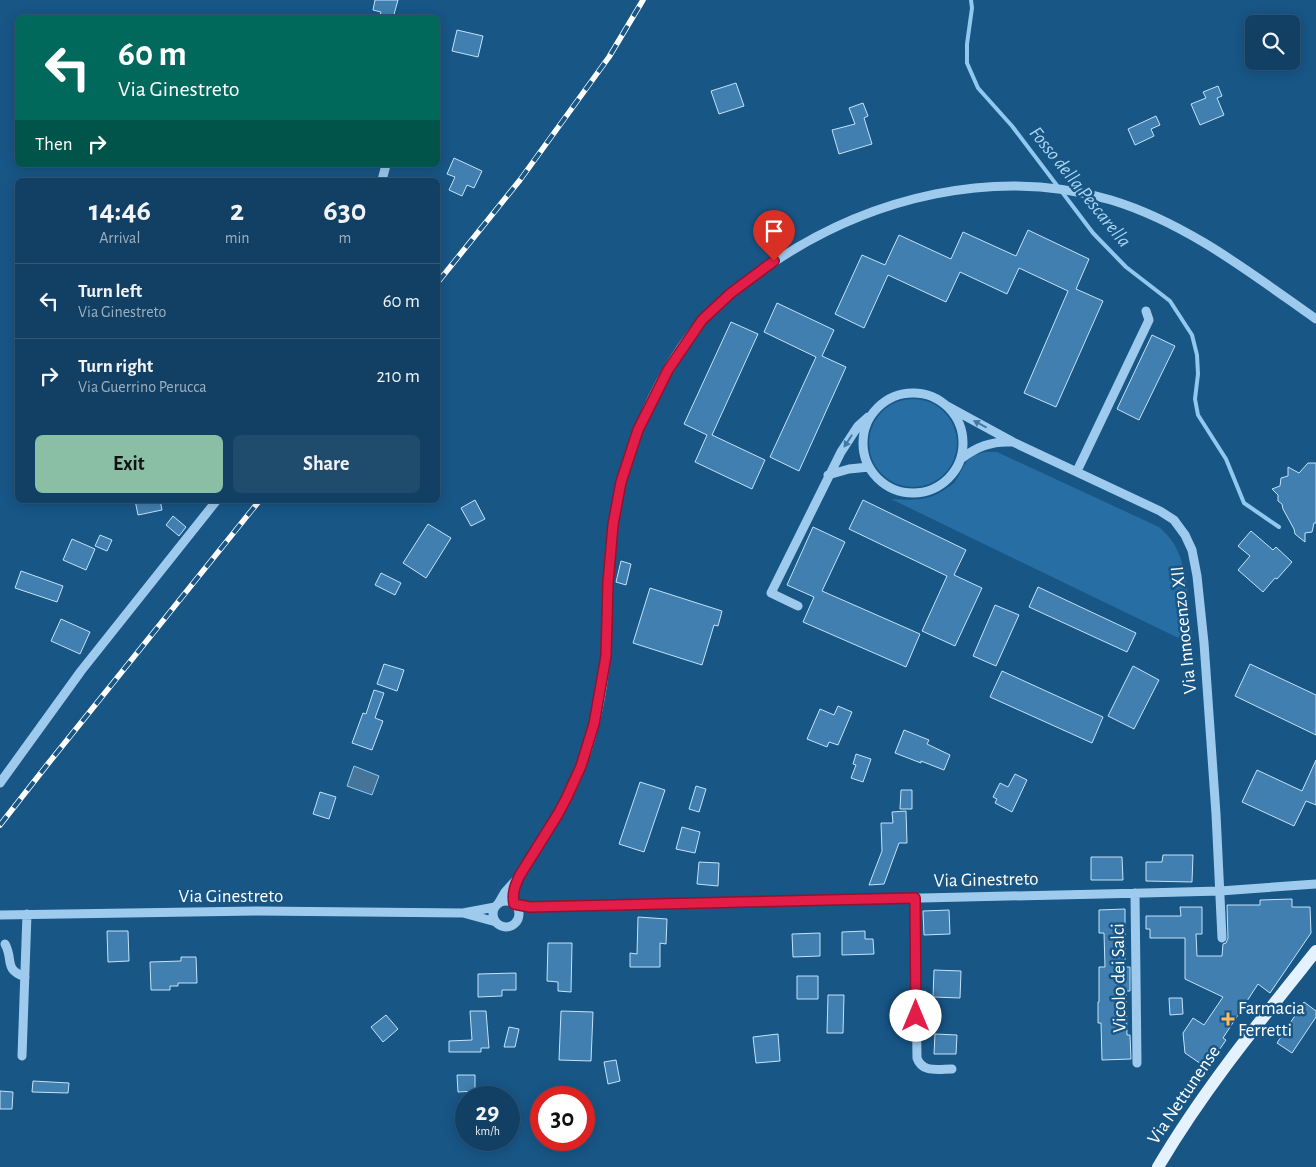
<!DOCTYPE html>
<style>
body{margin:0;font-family:"Alegreya Sans",sans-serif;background:#1f4b6d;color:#f1f3f6;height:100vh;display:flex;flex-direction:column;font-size:19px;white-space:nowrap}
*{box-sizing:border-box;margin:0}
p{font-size:16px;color:#9cafbf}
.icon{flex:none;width:28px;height:28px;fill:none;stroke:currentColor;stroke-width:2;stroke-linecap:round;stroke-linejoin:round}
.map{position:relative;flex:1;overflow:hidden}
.sheet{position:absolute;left:15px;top:178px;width:425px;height:325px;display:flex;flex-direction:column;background:#124064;border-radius:8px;box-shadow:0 2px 12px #0003,0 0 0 1px #315978}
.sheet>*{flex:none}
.guide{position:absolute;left:15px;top:15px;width:425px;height:152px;border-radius:8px;box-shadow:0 2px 12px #0003,0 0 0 1px #315978;background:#00695c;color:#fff;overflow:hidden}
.buttons{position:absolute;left:1245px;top:15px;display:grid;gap:10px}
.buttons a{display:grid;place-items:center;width:55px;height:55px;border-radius:8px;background:#124064;box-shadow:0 2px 12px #0003,0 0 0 1px #315978;font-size:25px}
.speed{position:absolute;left:455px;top:1086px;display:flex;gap:10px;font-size:25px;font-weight:700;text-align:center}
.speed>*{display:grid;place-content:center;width:65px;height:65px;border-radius:50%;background:#124064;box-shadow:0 2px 12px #0003,0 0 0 1px #315978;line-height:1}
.speed small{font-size:12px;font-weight:400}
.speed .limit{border:8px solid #d22;background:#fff;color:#111}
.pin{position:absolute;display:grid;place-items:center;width:42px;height:42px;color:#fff;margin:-51px -21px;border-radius:50% 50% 50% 0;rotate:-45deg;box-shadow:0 0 5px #0007}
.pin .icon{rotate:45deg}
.me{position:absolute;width:55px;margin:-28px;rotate:0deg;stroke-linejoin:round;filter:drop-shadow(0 0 4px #0008)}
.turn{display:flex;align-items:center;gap:18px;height:105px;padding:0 20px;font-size:22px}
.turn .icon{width:65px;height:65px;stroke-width:2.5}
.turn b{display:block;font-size:35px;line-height:42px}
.then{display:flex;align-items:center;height:48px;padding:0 20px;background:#0003;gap:10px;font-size:19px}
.eta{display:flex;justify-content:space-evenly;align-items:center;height:85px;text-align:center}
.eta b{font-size:30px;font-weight:600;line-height:35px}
.cta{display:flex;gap:10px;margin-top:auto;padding:10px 20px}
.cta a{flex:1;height:58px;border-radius:8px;background:#8abfa5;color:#111;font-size:20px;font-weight:600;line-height:58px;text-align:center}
.cta a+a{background:#1f4b6d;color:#f1f3f6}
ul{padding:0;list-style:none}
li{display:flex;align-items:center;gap:15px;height:75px;padding:0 20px;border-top:1px solid #315978}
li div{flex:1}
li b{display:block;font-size:19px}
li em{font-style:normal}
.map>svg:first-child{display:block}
</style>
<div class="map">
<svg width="1316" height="1167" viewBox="0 0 1316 1167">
<rect width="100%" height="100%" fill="#185686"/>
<path fill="#276ea4" d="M869 443a44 44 0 1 1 88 0a44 44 0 1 1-88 0Z
M 985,452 L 997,452 L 1159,527 C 1167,534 1174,542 1178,552 C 1188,573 1190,620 1193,645 L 891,499 C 913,500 928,502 947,488 C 950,486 954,484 956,480 C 967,463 963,458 985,452 Z"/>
<path fill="#467498" stroke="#90c8f0" d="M 354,766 L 379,776 L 372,795 L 347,786 Z"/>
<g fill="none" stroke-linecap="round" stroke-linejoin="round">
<path stroke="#90c8f0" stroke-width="4" d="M 971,0 L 972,8 L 967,44 L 967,63 L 978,88 L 1012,126 L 1093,233 L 1126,267 L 1170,301 L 1192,335 L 1197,355 L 1198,374 L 1195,399 L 1198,415 L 1226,459 L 1244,503 L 1279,527"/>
</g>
<path fill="#407fb0" stroke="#c3e3fa" d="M 375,0 L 398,0 L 393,18 L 379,18 L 381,12 L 373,10 Z
M 457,30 L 483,36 L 478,57 L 452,51 Z
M 736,83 L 744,106 L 719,114 L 711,91 Z
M 1218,86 L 1222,96 L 1217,98 L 1224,115 L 1200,125 L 1191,104 L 1206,98 L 1203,92 Z
M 863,103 L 868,116 L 864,118 L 872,144 L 839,154 L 832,130 L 855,124 L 849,108 Z
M 1156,116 L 1160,125 L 1151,129 L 1154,136 L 1135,145 L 1128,129 Z
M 454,158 L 482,171 L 474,188 L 467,185 L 462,196 L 449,190 L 455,177 L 447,174 Z
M 1028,230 L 1089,259 L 1076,289 L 1103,301 L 1056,407 L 1024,393 L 1068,291 L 1019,268 L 1007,294 L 960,272 L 946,302 L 888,275 L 864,328 L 835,314 L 862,255 L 885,265 L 899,235 L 951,259 L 963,232 L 1016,256 Z
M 777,303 L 834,330 L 822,356 L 846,367 L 799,471 L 770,457 L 816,357 L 764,332 Z
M 731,322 L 758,334 L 712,435 L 765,460 L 752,489 L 695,462 L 707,435 L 684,424 Z
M 1152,335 L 1175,346 L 1139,420 L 1117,409 Z
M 1308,463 L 1316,463 L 1316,523 L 1314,523 L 1312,532 L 1305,533 L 1305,542 L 1295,534 L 1294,529 L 1283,509 L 1282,504 L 1278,501 L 1278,495 L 1272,489 L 1280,486 L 1281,478 L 1288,476 L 1288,467 L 1299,473 Z
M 135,500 L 160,500 L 162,510 L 138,515 Z
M 475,500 L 485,519 L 471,526 L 461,508 Z
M 863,500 L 966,550 L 954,575 L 982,588 L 955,646 L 922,631 L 947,576 L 849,529 Z
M 173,516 L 186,527 L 179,536 L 166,525 Z
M 428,524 L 451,538 L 426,578 L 403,563 Z
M 813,527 L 845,542 L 822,591 L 920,634 L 906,667 L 803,622 L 814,597 L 787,585 Z
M 1251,531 L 1273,550 L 1276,547 L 1292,562 L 1277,579 L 1275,578 L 1263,592 L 1238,570 L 1250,556 L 1238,546 Z
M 100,535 L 112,540 L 107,551 L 95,546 Z
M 72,539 L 95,549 L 86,570 L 63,560 Z
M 621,561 L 631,564 L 626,585 L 616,582 Z
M 21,571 L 63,586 L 57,602 L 15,588 Z
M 381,573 L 401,583 L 395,595 L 375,585 Z
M 1038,587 L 1136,633 L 1127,652 L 1029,607 Z
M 650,588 L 722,611 L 718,626 L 714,625 L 702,665 L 633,643 Z
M 995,605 L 1019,615 L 996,666 L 973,656 Z
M 61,619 L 90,632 L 80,654 L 51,641 Z
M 384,664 L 404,670 L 397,691 L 377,684 Z
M 1250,664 L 1316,695 L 1316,735 L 1235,696 Z
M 1133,666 L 1159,680 L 1134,729 L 1108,716 Z
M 1002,671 L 1103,717 L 1092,743 L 990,697 Z
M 374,690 L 384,693 L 375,718 L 383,721 L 372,750 L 352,743 L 363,713 L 366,714 Z
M 838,706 L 852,712 L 838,745 L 829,742 L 827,747 L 807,739 L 820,709 L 834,715 Z
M 904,730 L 929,740 L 927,744 L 950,755 L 944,770 L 921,761 L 921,763 L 895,753 Z
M 856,754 L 871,759 L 863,782 L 851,778 L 856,765 L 853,764 Z
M 1316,760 L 1316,805 L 1306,801 L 1294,826 L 1242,802 L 1257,770 L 1302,791 Z
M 1015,774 L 1027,780 L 1012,812 L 995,803 L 997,799 L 993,797 L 1000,783 L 1008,787 Z
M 640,782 L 665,790 L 644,852 L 619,844 Z
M 696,786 L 706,789 L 699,812 L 689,809 Z
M 901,790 L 912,790 L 912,809 L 900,809 Z
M 320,792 L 336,797 L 329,819 L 313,814 Z
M 906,811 L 907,843 L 899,843 L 884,884 L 869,885 L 882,851 L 881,823 L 893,823 L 892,812 Z
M 682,827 L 700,832 L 695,853 L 676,849 Z
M 1163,855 L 1193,855 L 1192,882 L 1146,881 L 1146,862 L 1162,862 Z
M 1091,857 L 1122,857 L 1123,880 L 1091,880 Z
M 699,862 L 719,863 L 718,886 L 697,884 Z
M 1292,899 L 1292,907 L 1310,907 L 1311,933 L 1270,993 L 1258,984 L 1223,1038 L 1226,1040 L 1207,1068 L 1185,1053 L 1183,1033 L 1193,1018 L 1204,1025 L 1223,997 L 1185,979 L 1185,938 L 1150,938 L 1150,929 L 1146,929 L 1146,916 L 1181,916 L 1180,907 L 1202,907 L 1202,934 L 1196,934 L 1197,956 L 1222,956 L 1223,944 L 1226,943 L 1228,938 L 1227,905 L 1260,905 L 1260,900 Z
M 1125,909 L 1125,967 L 1130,967 L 1130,991 L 1126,991 L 1127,1035 L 1130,1035 L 1131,1059 L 1102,1060 L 1101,1023 L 1098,1023 L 1098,1002 L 1099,1002 L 1099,967 L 1105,967 L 1104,933 L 1099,933 L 1099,910 Z
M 949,910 L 950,934 L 924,935 L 923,911 Z
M 638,917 L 667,919 L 666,944 L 660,943 L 660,967 L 630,967 L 630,953 L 637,954 Z
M 107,931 L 128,931 L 129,961 L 108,962 Z
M 865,931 L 865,939 L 873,939 L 874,954 L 842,955 L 842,932 Z
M 820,933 L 820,956 L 793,957 L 792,934 Z
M 548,943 L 572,943 L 571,992 L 558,991 L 558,982 L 547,981 Z
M 181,957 L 196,957 L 197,983 L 178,983 L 178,986 L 170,986 L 170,990 L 151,990 L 150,962 L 181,961 Z
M 934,970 L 961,971 L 960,998 L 933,997 Z
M 516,973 L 516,990 L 502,990 L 502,996 L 478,997 L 478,974 Z
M 797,976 L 818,976 L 818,999 L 797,999 Z
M 828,995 L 844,995 L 843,1033 L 827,1033 Z
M 1169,998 L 1182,998 L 1183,1014 L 1170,1015 Z
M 1304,1002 L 1316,1011 L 1316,1017 L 1292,1053 L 1277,1043 Z
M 470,1011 L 486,1011 L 489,1048 L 481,1048 L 481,1052 L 449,1052 L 449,1041 L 472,1040 Z
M 561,1011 L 593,1012 L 591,1061 L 559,1060 Z
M 386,1015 L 398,1029 L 383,1042 L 371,1027 Z
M 509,1027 L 519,1029 L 515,1047 L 504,1047 Z
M 778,1034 L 780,1061 L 756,1063 L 753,1037 Z
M 935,1034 L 957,1035 L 956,1054 L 934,1054 Z
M 616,1060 L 620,1081 L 608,1084 L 604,1062 Z
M 457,1075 L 475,1075 L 475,1091 L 458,1092 Z
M 33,1081 L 69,1083 L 68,1093 L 32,1092 Z
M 0,1091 L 13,1092 L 12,1109 L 0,1109 Z"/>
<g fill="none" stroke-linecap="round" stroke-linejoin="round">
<path stroke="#9ecbed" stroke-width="9" d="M 382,180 L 386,165
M 1316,319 C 1252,274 1187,223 1111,200 C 996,166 871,197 774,262 C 749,278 724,296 704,318 C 669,358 644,409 628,459 C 614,499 609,543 608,586 C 607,609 608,633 606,656 C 601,711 586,768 558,815 C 546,836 533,855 520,875 C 515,885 512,893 514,904 L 530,907 L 1144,893 L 1220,891 L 1316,884
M863 443a50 50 0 1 1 100 0a50 50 0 1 1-100 0Z
M 947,406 L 1013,442 L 1160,511 L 1174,520 L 1185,535 L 1192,550 L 1197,576 L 1204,643 L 1216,814 L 1222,938
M 962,458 C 977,447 991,441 1011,442
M 1077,471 L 1149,320 L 1146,311
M 828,475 L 849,469 L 869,467
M 798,606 L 771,593 L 841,452 L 858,426 L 868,417
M 0,783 L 81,671 L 217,500
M 1135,893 L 1137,1063
M 915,898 L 917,1058 C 922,1073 938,1069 952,1069
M493 914a13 13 0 1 1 26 0a13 13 0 1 1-26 0Z
M 498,904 L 505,892 L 515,881
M 495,907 L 463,913 L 496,922
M 0,915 L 258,911 L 463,913
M 5,944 C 14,960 3,969 25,977
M 22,1056 L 27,914"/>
<path stroke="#e4f2ff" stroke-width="12" d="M 1158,1167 C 1204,1089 1260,1021 1316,951"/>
<g stroke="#fff" stroke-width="5.5">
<path id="rail" d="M 438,282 L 520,180 L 609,57 L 643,0
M 0,825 L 47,765 L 260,500"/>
</g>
<use href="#rail" stroke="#185686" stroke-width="4" stroke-dasharray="11" stroke-linecap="butt"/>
</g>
<defs><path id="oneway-solid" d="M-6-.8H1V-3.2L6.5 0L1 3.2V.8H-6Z" transform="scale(1.25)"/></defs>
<g fill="#4079a5">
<use href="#oneway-solid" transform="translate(980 424) rotate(-152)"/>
<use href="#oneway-solid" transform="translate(848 441) rotate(123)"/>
</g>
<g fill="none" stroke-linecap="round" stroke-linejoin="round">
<g stroke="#92132f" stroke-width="12">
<path id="route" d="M 774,261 L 731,293 L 702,320 L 668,370 L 638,430 L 621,482 L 613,525 L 608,583 L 606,656 L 594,724 L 581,766 L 567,797 L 558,814 L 520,875 C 515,885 512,893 514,904 L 530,907 L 915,898 L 916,1016"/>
</g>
<use href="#route" stroke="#e11d48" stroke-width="9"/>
</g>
<path fill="#ffbb5a" stroke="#185686" stroke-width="2" d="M1225.5 1011.5h5v5h5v5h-5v5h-5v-5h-5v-5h5z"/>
<g text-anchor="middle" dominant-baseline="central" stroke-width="5" stroke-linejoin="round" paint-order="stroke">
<g font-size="19" fill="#fff" stroke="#185686">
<text transform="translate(1184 630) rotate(-96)">Via Innocenzo XII</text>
<text transform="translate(986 880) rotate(-1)">Via Ginestreto</text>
<text x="231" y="896">Via Ginestreto</text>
<text transform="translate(1119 978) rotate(-91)">Vicolo dei Salci</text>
<text transform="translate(1184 1095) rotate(-56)">Via Nettunense</text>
</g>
<g font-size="19" fill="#fff" stroke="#185686" text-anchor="start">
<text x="1238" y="1008">Farmacia<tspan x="1238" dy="22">Ferretti</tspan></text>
</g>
<g font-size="20" font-style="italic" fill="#a9d5f5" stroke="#185686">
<text transform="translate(1080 187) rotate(51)">Fosso della Pescarella</text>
</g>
</g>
</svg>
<div class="buttons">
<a><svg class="icon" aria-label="search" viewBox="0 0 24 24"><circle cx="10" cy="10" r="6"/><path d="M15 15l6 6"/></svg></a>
</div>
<div class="speed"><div>29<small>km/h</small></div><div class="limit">30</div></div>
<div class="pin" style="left:774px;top:261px;background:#d93025"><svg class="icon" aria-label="arrive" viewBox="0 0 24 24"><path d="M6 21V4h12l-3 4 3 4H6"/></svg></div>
<svg class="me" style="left:916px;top:1016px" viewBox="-20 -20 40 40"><circle r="19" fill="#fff"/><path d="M0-13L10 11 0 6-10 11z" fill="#e11d48"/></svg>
<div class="guide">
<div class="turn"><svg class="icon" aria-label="left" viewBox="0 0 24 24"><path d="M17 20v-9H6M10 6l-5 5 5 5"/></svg><div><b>60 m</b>Via Ginestreto</div></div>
<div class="then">Then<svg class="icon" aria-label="right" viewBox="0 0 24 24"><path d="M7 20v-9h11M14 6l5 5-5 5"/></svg></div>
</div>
<section class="sheet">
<div class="eta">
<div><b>14:46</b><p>Arrival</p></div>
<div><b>2</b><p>min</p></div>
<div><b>630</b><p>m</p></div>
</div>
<ul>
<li><svg class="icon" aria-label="left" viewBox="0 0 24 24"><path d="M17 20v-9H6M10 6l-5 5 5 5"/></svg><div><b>Turn left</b><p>Via Ginestreto</p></div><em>60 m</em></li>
<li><svg class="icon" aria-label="right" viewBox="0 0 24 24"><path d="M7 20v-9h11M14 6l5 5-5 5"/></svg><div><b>Turn right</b><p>Via Guerrino Perucca</p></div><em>210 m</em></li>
</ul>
<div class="cta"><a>Exit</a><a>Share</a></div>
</section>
</div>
